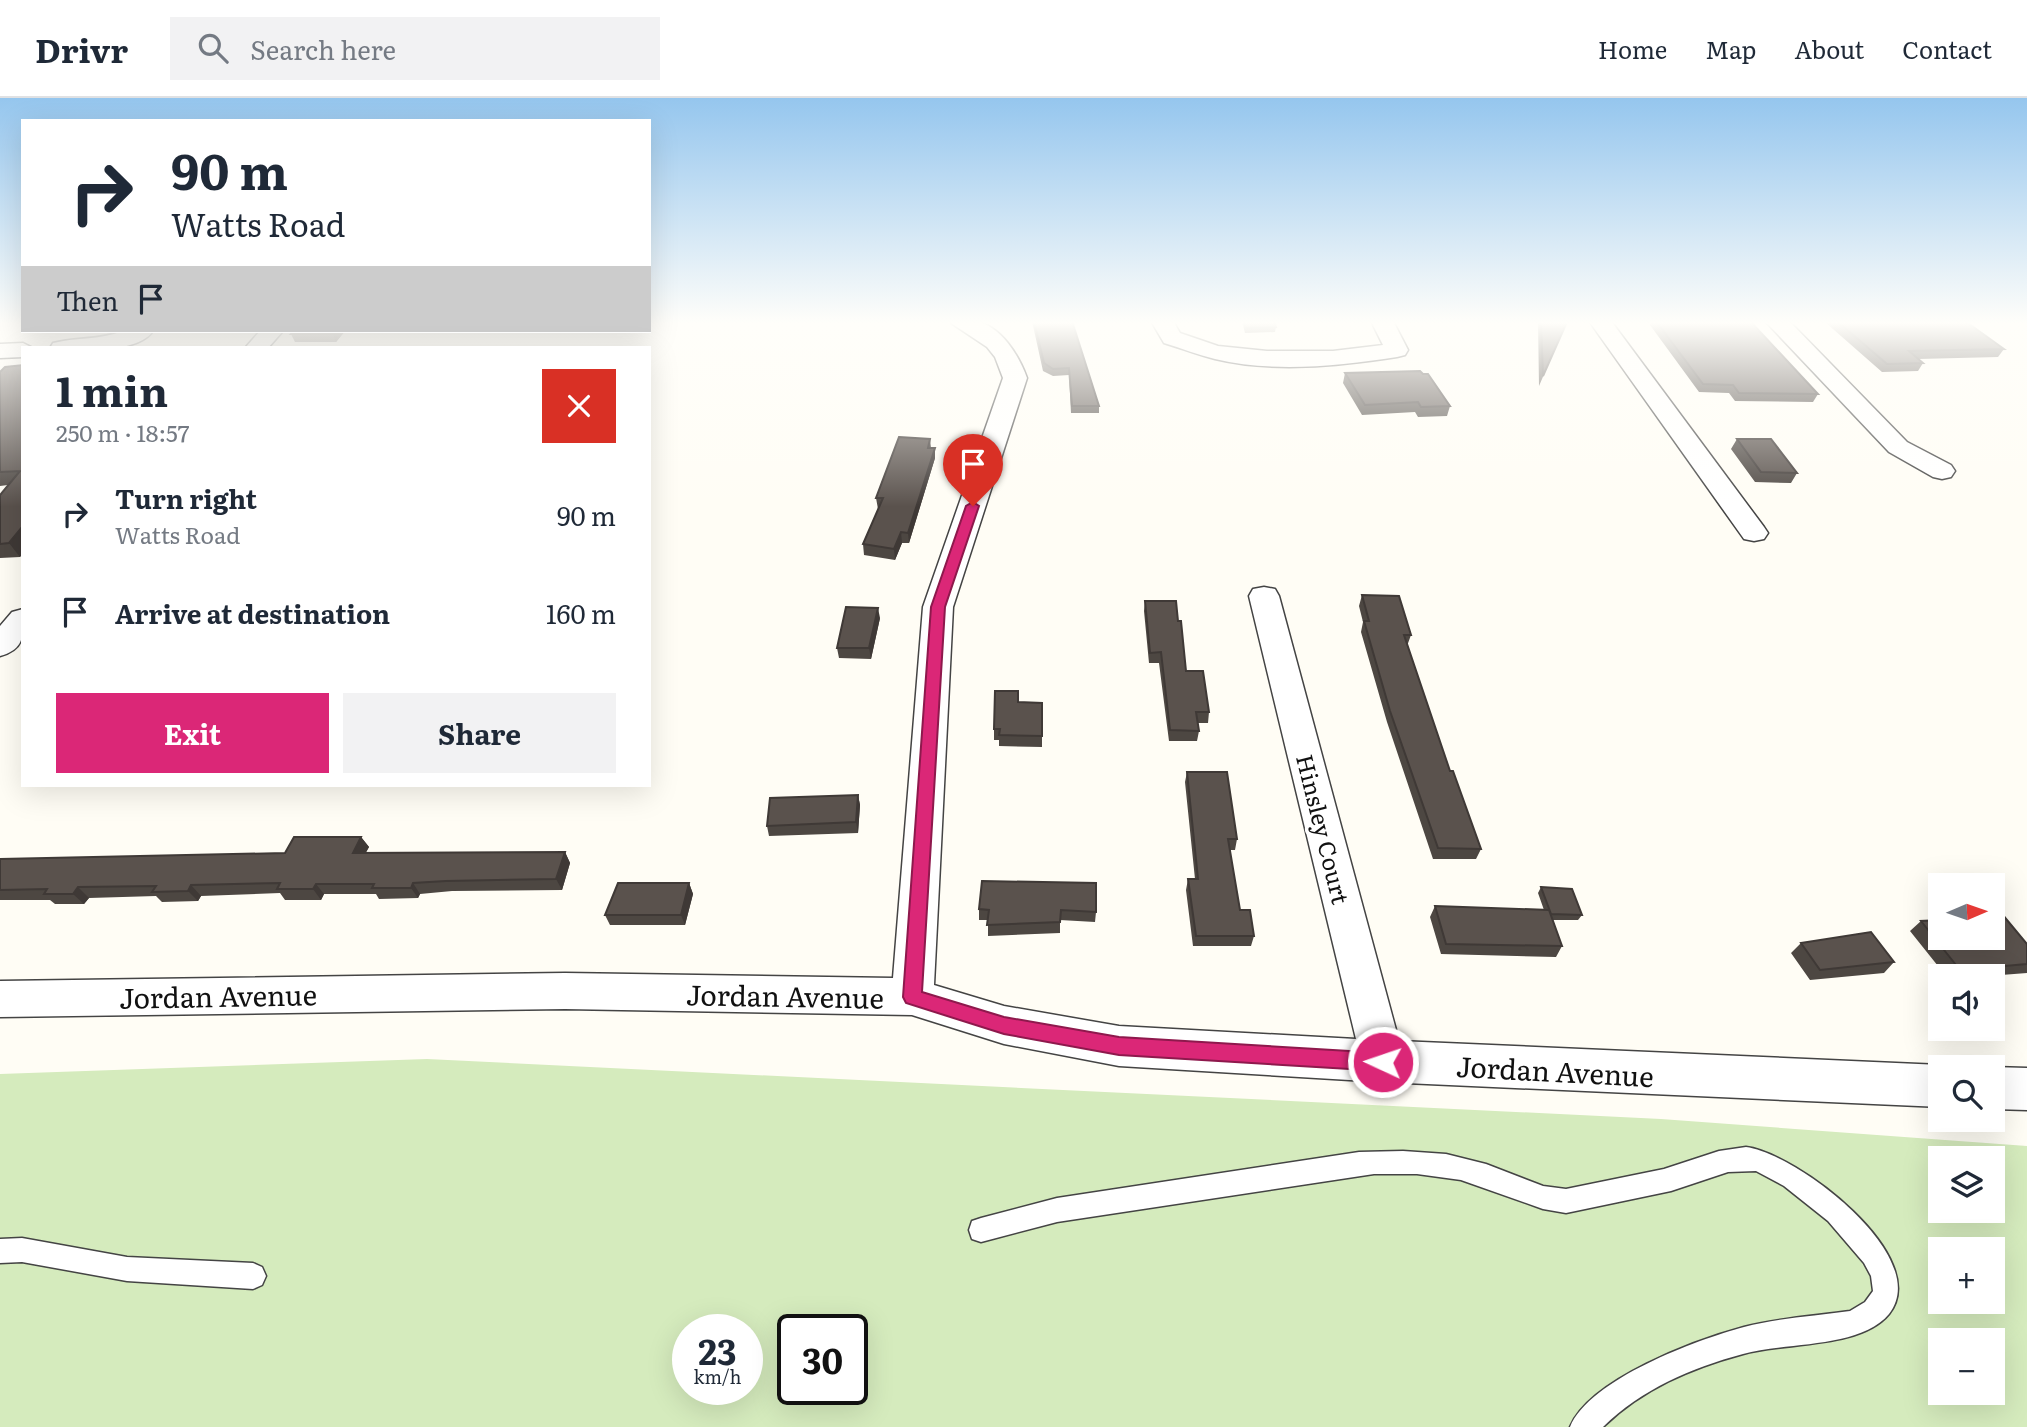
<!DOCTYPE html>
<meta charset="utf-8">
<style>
body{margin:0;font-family:Literata,serif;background:#f2f2f3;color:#1f2937;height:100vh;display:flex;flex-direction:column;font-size:26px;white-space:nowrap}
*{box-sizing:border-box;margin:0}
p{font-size:23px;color:#747a83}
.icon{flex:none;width:38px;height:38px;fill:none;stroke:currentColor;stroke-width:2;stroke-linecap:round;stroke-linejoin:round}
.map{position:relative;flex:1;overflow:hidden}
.sheet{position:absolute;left:21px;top:248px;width:630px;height:441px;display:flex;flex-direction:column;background:#fff;border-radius:0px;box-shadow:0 7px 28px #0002}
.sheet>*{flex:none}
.top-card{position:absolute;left:21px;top:21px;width:630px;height:214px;border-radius:0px;box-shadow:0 7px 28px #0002;background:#fff;color:#1f2937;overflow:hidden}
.needle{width:46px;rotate:88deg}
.fabs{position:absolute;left:1928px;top:775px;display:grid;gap:14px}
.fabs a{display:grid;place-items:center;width:77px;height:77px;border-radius:0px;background:#fff;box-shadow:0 7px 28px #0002;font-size:35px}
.speed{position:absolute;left:672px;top:1216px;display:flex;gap:14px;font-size:35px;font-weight:700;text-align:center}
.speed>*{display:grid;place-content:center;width:91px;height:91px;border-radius:50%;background:#fff;box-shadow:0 7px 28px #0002;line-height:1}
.speed small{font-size:18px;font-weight:400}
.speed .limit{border:4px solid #111;border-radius:10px;background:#fff;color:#111}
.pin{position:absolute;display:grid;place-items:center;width:60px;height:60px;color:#fff;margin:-72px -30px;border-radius:50% 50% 50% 0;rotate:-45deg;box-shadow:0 0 7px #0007}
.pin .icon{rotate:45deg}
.me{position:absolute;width:77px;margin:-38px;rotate:273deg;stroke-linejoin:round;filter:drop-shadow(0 0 5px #0008)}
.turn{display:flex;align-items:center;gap:24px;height:147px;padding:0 35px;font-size:32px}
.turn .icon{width:91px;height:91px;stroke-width:2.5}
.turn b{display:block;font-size:49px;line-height:60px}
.then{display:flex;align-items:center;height:66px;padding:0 35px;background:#0003;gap:14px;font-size:26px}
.round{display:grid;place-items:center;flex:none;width:74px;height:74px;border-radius:0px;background:#f2f2f3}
.head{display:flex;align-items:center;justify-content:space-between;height:119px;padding:0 35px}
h1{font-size:42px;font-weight:700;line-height:52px}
.action{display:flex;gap:14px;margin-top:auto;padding:14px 35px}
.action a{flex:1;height:80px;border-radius:0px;background:#db2777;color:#fff;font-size:28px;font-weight:700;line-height:80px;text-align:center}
.action a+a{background:#f2f2f3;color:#1f2937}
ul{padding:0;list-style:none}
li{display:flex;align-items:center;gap:21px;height:98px;padding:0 35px}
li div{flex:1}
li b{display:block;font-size:26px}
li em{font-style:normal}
header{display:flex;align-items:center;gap:42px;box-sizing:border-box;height:98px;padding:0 35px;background:#fff;border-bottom:2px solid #e0e1e3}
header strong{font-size:33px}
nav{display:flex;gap:38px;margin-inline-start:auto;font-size:24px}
.search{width:490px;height:63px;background:#f2f2f3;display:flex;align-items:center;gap:18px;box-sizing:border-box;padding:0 24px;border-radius:0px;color:#747a83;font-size:26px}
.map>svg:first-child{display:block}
</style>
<header>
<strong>Drivr</strong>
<div class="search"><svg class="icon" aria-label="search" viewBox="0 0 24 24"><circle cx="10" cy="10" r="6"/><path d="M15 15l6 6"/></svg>Search here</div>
<nav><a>Home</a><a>Map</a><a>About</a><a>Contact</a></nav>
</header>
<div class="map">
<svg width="2027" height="1329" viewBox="0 0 2027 1329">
<rect width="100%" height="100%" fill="#fffdf5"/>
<path fill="#d5ebbd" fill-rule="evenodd" d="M 427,961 L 1661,1021 L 2027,1048 L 2027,1329 L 0,1329 L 0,976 ZM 1941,1060 L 1993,1060 L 1993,1113 L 1941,1113 ZM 1941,1152 L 1993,1152 L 1993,1204 L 1941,1204 ZM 688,1232 L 747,1232 L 747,1292 L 688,1292 ZM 793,1232 L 852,1232 L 852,1292 L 793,1292 ZM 1941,1242 L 1993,1242 L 1993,1295 L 1941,1295 Z"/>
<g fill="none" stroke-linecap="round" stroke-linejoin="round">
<g stroke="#444" stroke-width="3">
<path id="lane" d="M 1746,1049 C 1796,1055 1934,1159 1889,1216 C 1860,1251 1784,1244 1743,1256 C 1691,1270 1642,1291 1603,1329 L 1570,1329 C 1590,1281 1696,1242 1744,1229 C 1778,1220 1815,1218 1850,1213 L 1865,1204 L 1873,1193 L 1871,1178 L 1864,1165 L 1828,1123 L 1784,1088 L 1756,1073 L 1728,1074 L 1671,1093 L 1566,1115 L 1543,1111 L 1461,1082 L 1417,1076 L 1374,1076 L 1057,1124 L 981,1144 L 972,1141 L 969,1132 L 972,1123 L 981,1120 L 1057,1100 L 1359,1054 L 1403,1053 L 1446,1056 L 1486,1066 L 1543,1088 L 1566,1091 L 1664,1071 L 1719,1053 Z
M 22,1140 L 127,1159 L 253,1165 L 262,1169 L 266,1178 L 262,1187 L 253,1191 L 127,1183 L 22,1164 L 0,1165 L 0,1141 Z"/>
</g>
<g stroke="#444" stroke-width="3">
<path id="street" d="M 948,223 C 957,223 968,222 976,223 C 1002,229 1019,258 1027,280 L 953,509 L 934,887 L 1004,908 L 1119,928 L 1356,941 L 1249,498 L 1253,491 L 1264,489 L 1275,491 L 1279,498 L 1399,943 L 1941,967 L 1947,970 L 1941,970 L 1941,1009 L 1383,984 L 1119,968 L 1004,946 L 912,917 L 565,911 L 0,919 L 0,883 L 565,875 L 893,880 L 923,509 L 1003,280 L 995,259 L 987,249 Z
M 1151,223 L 1173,223 L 1180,235 L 1218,248 L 1267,253 L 1333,253 L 1383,247 L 1371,223 L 1393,223 L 1408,252 L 1405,257 L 1397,259 C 1338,268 1274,275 1215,261 C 1198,257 1181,250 1164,245 Z
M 1589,223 L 1611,223 L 1764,429 L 1768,435 L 1764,441 L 1754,443 L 1744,441 Z
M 1765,223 L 1789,223 L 1907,344 L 1951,367 L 1955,373 L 1951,379 L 1942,381 L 1933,379 L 1889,354 Z
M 123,233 L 153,233 C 137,257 76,251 50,250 L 53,245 C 77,239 101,242 123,233 Z
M 260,233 L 283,233 L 268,250 L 245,250 Z
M 23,245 L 33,250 L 23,250 L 23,259 L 0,260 L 0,246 Z
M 23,511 C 23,534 27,551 0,558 L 0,528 L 12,514 Z
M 1993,969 L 2027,970 L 2027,1012 L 1993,1011 Z"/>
</g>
<use href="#lane" fill="#fff" fill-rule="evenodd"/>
<use href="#street" fill="#fff" fill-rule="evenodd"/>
</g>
<path fill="#4d4742" d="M 1032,223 L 1072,223 L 1099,308 L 1099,315 L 1071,315 L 1069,277 L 1053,278 L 1043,273 Z
M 1242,223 L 1274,223 L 1276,229 L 1275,234 L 1245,235 Z
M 1538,223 L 1567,223 L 1539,288 Z
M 1652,223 L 1750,223 L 1818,296 L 1813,304 L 1735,303 L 1729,295 L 1699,294 L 1650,227 Z
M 1965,223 L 2004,251 L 1998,259 L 1918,261 L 1923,265 L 1918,273 L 1882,274 L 1825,224 Z
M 345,233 L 336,244 L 295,244 L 291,236 Z
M 23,267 L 23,455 L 20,459 L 0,460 L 0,397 L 8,387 L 0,388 L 0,274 Z
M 1345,275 L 1450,308 L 1447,318 L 1418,319 L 1415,314 L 1362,317 L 1343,285 Z
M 930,341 L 931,350 L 935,350 L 935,360 L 909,445 L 902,445 L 895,462 L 864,457 L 863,446 L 878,411 L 876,400 Z
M 1737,341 L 1797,375 L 1791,385 L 1755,384 L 1731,351 Z
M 1362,497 L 1411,537 L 1407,548 L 1450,673 L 1481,751 L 1476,761 L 1433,761 L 1387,624 L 1361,534 L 1363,524 L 1359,508 Z
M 1145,503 L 1178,523 L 1186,573 L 1209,614 L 1208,625 L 1198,625 L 1199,633 L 1197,643 L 1169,643 L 1159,565 L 1149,565 L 1144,513 Z
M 880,520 L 871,561 L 839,560 L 837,550 Z
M 1018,604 L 1042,638 L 1042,649 L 999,648 L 999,642 L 994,642 L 994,631 Z
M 1187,674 L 1237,741 L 1235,752 L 1229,752 L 1240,812 L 1254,838 L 1251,848 L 1193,848 L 1186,792 L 1188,781 L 1195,781 L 1185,684 Z
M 858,697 L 860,707 L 858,735 L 769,738 L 767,728 Z
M 361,739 L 369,749 L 365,755 L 565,754 L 570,765 L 562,792 L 452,793 L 420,796 L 418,800 L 379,801 L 376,796 L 324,796 L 321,802 L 285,802 L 280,795 L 201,798 L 198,803 L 162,804 L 156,798 L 89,800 L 84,806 L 55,806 L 50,802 L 0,802 L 0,761 L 285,755 Z
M 982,783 L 1096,814 L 1095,824 L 1060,822 L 1060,835 L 988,838 L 988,822 L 979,822 L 979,811 Z
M 689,785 L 693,796 L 685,827 L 610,827 L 605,817 Z
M 1541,789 L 1582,817 L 1578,822 L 1553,822 L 1562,848 L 1556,859 L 1441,856 L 1430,819 L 1435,808 L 1544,812 L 1538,795 Z
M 1921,823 L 2027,846 L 2027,875 L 1988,878 L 1946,878 L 1910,833 Z
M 1801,845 L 1894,864 L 1884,875 L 1810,882 L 1791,855 Z"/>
<path fill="#3f3936" d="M 335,233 L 345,233 L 336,244 L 333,236 Z
M 935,350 L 935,360 L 909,445 L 908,435 Z
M 23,428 L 23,455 L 20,459 L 9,445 Z
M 901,434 L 902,445 L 895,462 L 894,451 Z
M 878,510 L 880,520 L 871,561 L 869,550 Z
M 858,697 L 860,707 L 858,735 L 856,724 Z
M 361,739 L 369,749 L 360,766 L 353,755 Z
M 565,754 L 570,765 L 562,792 L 556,781 Z
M 413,785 L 420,796 L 418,800 L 411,790 Z
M 689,785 L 693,796 L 685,827 L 681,817 Z
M 316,786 L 324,796 L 321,802 L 313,791 Z
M 191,787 L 201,798 L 198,803 L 188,793 Z
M 78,789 L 89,800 L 84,806 L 73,796 Z"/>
<path fill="#5a524d" stroke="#3f3936" stroke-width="2" d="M 1034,223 L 1072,223 L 1099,308 L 1072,308 L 1069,270 L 1053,271 L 1044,265 Z
M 1244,223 L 1274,223 L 1276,229 L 1246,230 Z
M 1541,223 L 1567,224 L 1543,278 Z
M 1656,223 L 1750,223 L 1818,296 L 1739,295 L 1733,287 L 1703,286 Z
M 1837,223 L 1965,223 L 2004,251 L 1909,253 L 1923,265 L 1887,266 Z
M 294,233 L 335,233 L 333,236 L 291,236 Z
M 23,267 L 23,428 L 9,445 L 0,446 L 0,397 L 20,373 L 0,374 L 0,274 L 5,269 Z
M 1420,273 L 1423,276 L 1428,276 L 1450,308 L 1421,309 L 1418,304 L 1365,307 L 1345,275 Z
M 899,339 L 930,341 L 928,350 L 935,350 L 908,435 L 901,434 L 894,451 L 863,446 L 883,400 L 876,400 Z
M 1737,341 L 1771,341 L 1797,375 L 1761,374 Z
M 1362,497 L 1399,498 L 1411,537 L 1404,537 L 1450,673 L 1453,673 L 1481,751 L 1438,750 L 1390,613 L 1364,523 L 1369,523 Z
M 1145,503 L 1176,503 L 1178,523 L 1181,523 L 1186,573 L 1203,573 L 1209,614 L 1196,614 L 1199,633 L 1170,632 L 1161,554 L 1150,555 Z
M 846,509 L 878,510 L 869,550 L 837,550 Z
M 995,593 L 1018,593 L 1018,604 L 1042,605 L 1042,638 L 999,637 L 1000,631 L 994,631 Z
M 1187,674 L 1227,674 L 1237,741 L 1228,741 L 1240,812 L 1250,812 L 1254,838 L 1196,838 L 1188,781 L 1198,781 Z
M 858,697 L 856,724 L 767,728 L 770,700 Z
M 294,739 L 361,739 L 353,755 L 565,754 L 556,781 L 446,783 L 413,785 L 411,790 L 372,790 L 374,786 L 316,786 L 313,791 L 277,791 L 280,785 L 191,787 L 188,793 L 152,794 L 156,788 L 78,789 L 73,796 L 44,796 L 47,791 L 0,792 L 0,761 L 285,755 Z
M 982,783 L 1096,785 L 1096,814 L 1061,812 L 1060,824 L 987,827 L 989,812 L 979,811 Z
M 618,785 L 689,785 L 681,817 L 605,817 Z
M 1541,789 L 1572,791 L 1582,817 L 1551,816 Z
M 1435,808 L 1549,812 L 1562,848 L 1446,846 Z
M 2002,816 L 2027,846 L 2027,866 L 1960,872 L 1921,823 L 1941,822 L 1941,840 L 1993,840 L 1993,817 Z
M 1871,834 L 1894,864 L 1820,872 L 1801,845 Z"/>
<linearGradient id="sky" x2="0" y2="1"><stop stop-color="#95c6ee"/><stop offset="0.55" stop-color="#fffefa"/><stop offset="1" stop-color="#fffefa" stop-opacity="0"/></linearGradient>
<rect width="2027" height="409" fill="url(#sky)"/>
<path fill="#db2777" stroke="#8e194d" stroke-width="2" d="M 973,404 L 979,408 L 945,509 L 922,894 L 1004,919 L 1119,939 L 1383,955 L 1390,957 L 1393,964 L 1390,970 L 1383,973 L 1119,957 L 1004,936 L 906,905 L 903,899 L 931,509 L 966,408 Z"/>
<g text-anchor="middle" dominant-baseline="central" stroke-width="7" stroke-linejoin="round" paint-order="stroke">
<g font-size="23" fill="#111" stroke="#fff">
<text transform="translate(1324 731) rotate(76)">Hinsley Court</text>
</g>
<g font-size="28" fill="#111" stroke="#fff">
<text transform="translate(218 897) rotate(-1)">Jordan Avenue</text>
<text transform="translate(785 897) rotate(1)">Jordan Avenue</text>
<text transform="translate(1555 972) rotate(3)">Jordan Avenue</text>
</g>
</g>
</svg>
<div class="fabs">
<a><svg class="needle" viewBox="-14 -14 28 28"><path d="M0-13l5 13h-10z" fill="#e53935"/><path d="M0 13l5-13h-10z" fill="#747a83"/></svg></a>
<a><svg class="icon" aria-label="sound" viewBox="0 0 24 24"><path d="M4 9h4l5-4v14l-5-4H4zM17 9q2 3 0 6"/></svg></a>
<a><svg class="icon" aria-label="search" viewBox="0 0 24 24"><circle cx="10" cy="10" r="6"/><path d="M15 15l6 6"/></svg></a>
<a><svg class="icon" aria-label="layers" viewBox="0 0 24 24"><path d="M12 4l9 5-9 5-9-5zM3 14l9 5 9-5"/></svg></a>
<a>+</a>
<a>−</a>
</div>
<div class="speed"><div>23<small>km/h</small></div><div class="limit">30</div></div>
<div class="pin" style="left:973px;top:408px;background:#d93025"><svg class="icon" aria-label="arrive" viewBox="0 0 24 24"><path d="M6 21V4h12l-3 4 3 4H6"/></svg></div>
<svg class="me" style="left:1383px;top:964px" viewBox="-20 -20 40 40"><circle r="17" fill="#db2777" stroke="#fff" stroke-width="3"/><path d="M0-11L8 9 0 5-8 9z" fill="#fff"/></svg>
<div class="top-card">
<div class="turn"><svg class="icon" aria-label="right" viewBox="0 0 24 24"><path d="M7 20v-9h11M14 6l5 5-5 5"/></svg><div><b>90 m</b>Watts Road</div></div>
<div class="then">Then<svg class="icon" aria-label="arrive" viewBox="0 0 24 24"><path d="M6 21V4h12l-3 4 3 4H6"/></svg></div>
</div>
<section class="sheet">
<div class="head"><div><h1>1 min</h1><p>250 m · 18:57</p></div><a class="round" style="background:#d93025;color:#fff"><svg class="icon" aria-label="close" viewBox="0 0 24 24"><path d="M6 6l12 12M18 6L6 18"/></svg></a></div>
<ul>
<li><svg class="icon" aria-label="right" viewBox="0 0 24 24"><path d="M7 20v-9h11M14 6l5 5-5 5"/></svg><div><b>Turn right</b><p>Watts Road</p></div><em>90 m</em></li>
<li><svg class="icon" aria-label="arrive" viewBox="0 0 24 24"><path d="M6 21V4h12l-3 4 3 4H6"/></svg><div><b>Arrive at destination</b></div><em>160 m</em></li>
</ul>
<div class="action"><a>Exit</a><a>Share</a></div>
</section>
</div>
